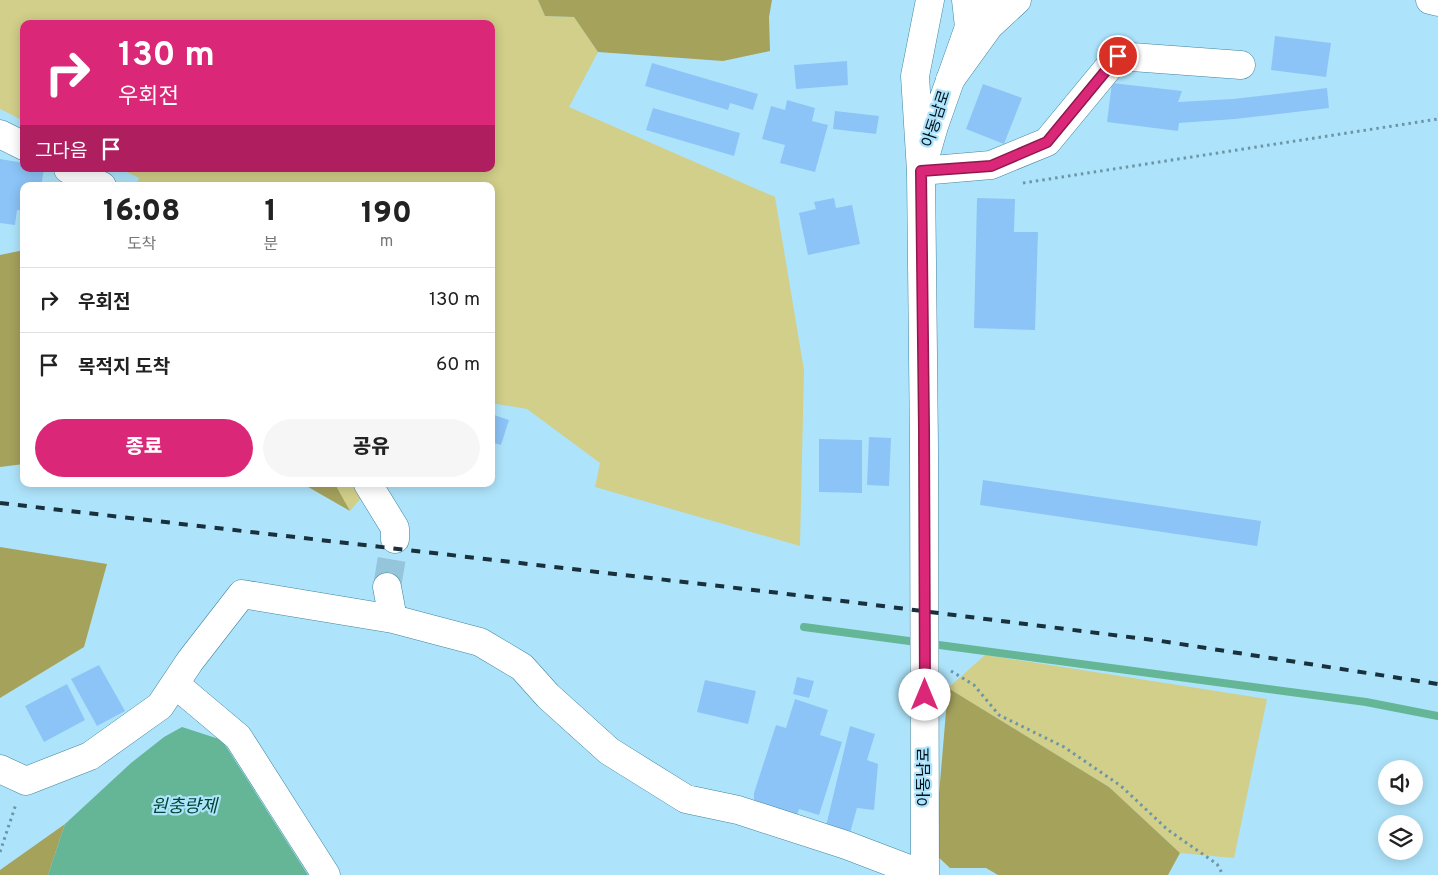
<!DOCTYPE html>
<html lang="ko">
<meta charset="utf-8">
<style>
body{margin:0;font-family:Overpass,"Noto Sans KR",sans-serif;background:#f6f6f6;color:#222;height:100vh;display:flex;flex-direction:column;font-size:19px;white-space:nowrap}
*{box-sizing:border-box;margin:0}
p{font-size:16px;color:#767676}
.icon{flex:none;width:28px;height:28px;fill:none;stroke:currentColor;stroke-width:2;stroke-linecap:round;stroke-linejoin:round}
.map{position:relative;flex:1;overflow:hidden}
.details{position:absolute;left:20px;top:182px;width:475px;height:305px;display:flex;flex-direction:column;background:#fff;border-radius:10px;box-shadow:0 2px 12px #0003}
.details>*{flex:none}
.guide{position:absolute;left:20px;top:20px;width:475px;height:152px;border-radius:10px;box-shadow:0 2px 12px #0003;background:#db2777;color:#fff;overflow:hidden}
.tools{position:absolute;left:1378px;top:760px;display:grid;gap:10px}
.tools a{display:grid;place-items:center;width:45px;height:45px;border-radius:50%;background:#fff;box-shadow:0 2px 12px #0003;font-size:25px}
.pin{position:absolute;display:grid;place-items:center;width:42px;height:42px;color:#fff;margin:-21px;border:2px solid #fff;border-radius:50%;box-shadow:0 1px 5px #0007}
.me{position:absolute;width:55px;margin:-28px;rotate:0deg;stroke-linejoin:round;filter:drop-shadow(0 0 4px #0008)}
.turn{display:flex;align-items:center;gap:18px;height:105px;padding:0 15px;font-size:22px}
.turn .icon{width:65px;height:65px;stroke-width:2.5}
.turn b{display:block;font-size:35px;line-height:42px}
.then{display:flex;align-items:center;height:48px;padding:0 15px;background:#0003;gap:10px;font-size:19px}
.eta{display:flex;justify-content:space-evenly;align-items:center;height:85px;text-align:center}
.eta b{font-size:30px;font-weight:800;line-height:35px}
.button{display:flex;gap:10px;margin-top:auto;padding:10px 15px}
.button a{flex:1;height:58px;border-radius:30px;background:#db2777;color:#fff;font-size:20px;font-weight:800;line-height:58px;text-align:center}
.button a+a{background:#f6f6f6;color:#222}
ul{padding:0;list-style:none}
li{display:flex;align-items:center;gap:15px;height:65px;padding:0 15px;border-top:1px solid #e0e0e0}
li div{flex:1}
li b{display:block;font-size:19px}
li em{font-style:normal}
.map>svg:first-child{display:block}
</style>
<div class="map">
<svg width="1438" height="875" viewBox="0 0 1438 875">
<rect width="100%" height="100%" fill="#aee4fb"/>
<path fill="#d1cf89" d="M 0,0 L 538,0 L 545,16 L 574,17 L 598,52 L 569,107 L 775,197 L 804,370 L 800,546 L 595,487 L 600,463 L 527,409 L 491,403 L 491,186 L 136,186 L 139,178 L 121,169 L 491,169 L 491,24 L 24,24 L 24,121 L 0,109 Z
M 335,484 L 373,484 L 350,511 Z
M 985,655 L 1267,699 L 1234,858 L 1180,853 L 1109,787 L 948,688 Z"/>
<path fill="#a5a25c" d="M 538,0 L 772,0 L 769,17 L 770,51 L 723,61 L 598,52 L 574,17 L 545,16 Z
M 24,250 L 24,464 L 0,467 L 0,255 Z
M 303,484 L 335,484 L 350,511 Z
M 0,547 L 107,564 L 84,647 L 0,698 Z
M 948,688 L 1109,787 L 1180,853 L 1168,875 L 998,875 L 986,868 L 950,868 L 934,853 Z
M 65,824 L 48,875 L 0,875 L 0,870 Z"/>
<path fill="#65b696" d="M 182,727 L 222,740 L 308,875 L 48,875 L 65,824 L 131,763 L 164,737 Z"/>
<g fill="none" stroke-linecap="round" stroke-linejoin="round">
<path stroke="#65b696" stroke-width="8" d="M 804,627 L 1366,702 L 1438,716"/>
</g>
<path fill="#8cc4f7" d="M 1275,36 L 1331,43 L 1326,77 L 1271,70 Z
M 847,61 L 848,85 L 796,89 L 794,65 Z
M 652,63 L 758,94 L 753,110 L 730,103 L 728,110 L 645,86 Z
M 1112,83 L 1182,91 L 1178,102 L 1233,99 L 1327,88 L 1329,108 L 1235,119 L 1179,123 L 1178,131 L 1107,122 Z
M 983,84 L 1022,98 L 1004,144 L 966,129 Z
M 787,100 L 815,108 L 812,121 L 828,125 L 815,172 L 780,163 L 785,145 L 762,139 L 771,106 L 785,110 Z
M 653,108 L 740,133 L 734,156 L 646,130 Z
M 835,111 L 879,116 L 876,134 L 833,129 Z
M 0,159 L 24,163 L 24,169 L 44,169 L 41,186 L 24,186 L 24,211 L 17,210 L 15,225 L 0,223 Z
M 834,198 L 836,208 L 852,205 L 860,244 L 808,255 L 799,213 L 816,209 L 814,202 Z
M 977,198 L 1015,199 L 1014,232 L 1038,232 L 1035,330 L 974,328 Z
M 491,414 L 509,420 L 501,445 L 491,442 Z
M 869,437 L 891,438 L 889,486 L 867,485 Z
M 819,439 L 862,440 L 862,493 L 819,492 Z
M 983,480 L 1261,521 L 1257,546 L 980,505 Z
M 99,665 L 125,711 L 97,726 L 71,679 Z
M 797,677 L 814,681 L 809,698 L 793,694 Z
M 705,680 L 756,691 L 748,724 L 697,712 Z
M 67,684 L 85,720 L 44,742 L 25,706 Z
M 795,699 L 828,710 L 820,735 L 842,742 L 819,815 L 799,809 L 796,818 L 754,805 L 754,793 L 776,725 L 786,728 Z
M 850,726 L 875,734 L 867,760 L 878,764 L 874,810 L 857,808 L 850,833 L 826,826 Z"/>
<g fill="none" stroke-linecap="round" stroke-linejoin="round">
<path stroke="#94c5da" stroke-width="28" stroke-dasharray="28 14" stroke-linecap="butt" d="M 387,587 L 395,539"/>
<g stroke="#3f849f" stroke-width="29">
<path id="minor" d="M 930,0 L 915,76 L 921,171 L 991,165 L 1047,142 L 1118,56 L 1241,65
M 0,134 L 24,146
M 68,169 L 102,186
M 368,484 L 395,528 L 395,539
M 387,587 L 393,619 L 480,642 L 522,667 L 548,696 L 609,751 L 686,799 L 738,810 L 846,845 L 925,875
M 175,684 L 238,737 L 326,875
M 0,769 L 26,781 L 90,756 L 160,706 L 190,661 L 242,594 L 393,619
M 925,875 L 924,448 L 921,171 L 934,126 L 969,27 L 984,0"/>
</g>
<g stroke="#3f849f" stroke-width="29">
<path id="highway" d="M 966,0 L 969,27
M 1430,0 L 1438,2
M 950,80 L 989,26 L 1017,0"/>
</g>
<path stroke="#6c95a7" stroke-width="3" stroke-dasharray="2.5 4" stroke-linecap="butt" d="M 1023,183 L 1438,119
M 951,671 L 974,685 L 999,715 L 1064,747 L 1121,786 L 1168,830 L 1217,864 L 1223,875
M 0,852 L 16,804"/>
<use href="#minor" stroke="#fff" stroke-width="28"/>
<use href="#highway" stroke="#fff" stroke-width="28"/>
<path stroke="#19313c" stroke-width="4" stroke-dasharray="9 9" stroke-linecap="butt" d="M 0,503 L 771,592 L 1161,641 L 1438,684"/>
</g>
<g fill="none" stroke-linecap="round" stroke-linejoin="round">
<g stroke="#8e194d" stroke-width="12">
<path id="route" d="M 925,695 L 924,428 L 921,171 L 991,166 L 1047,142 L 1118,56"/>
</g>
<use href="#route" stroke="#db2777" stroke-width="9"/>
</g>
<g text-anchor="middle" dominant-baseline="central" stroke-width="4.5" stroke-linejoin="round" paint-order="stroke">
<g font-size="16" fill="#00131d" stroke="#aee4fb">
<text transform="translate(937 119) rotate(-72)">아동남로</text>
<text transform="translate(925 777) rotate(-90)">아동남로</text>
</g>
<g font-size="18" font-style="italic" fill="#004733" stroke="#aee4fb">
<text x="184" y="807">원충량제</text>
</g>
</g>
</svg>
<div class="tools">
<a><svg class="icon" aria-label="sound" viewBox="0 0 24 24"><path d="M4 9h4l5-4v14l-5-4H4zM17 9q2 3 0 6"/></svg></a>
<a><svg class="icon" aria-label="layers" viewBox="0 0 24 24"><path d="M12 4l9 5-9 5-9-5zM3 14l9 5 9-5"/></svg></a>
</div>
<div class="pin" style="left:1118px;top:56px;background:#d93025"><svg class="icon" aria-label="arrive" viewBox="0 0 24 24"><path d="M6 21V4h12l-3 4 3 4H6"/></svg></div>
<svg class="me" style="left:925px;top:695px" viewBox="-20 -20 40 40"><circle r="19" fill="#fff"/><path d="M0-13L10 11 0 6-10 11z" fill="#db2777"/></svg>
<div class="guide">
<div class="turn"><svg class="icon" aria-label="right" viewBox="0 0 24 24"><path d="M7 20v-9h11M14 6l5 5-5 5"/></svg><div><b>130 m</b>우회전</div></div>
<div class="then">그다음<svg class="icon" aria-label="arrive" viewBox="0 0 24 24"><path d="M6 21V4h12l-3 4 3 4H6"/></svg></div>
</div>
<section class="details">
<div class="eta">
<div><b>16:08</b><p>도착</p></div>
<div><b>1</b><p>분</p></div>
<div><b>190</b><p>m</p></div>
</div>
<ul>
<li><svg class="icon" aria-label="right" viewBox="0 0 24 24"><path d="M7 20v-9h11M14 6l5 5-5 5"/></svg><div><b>우회전</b></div><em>130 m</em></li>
<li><svg class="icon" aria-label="arrive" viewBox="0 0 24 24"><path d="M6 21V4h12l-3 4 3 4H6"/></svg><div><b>목적지 도착</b></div><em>60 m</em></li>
</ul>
<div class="button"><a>종료</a><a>공유</a></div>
</section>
</div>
